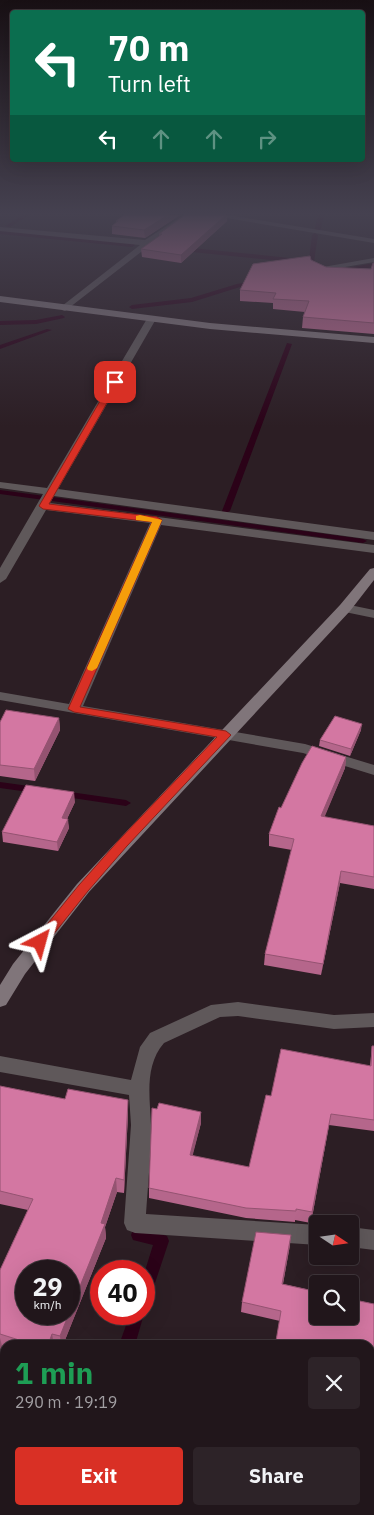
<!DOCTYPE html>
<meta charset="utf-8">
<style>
body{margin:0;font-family:"IBM Plex Sans",sans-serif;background:#2d2328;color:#f1f3f6;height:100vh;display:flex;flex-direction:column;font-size:19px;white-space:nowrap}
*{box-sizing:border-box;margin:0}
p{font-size:16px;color:#a29fa3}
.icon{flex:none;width:28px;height:28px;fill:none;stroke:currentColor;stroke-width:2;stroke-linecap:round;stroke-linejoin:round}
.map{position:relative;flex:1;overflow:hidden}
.details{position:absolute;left:0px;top:1340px;width:375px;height:175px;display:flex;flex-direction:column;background:#21161b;border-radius:15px 15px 0 0;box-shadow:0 5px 20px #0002,0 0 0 1px #3e353a}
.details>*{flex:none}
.banner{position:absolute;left:10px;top:10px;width:355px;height:152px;border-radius:5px;box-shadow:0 5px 20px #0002,0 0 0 1px #3e353a;background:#0b6e4f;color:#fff;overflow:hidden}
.needle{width:32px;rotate:103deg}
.tools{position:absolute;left:309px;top:1215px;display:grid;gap:10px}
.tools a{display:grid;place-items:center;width:50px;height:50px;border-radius:5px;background:#21161b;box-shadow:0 5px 20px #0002,0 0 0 1px #3e353a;font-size:25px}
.speed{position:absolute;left:15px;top:1260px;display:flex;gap:10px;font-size:25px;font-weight:700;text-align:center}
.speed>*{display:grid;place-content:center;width:65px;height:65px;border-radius:50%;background:#21161b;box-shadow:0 5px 20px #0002,0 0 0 1px #3e353a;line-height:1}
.speed small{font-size:12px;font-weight:400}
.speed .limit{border:8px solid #d22;background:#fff;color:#111}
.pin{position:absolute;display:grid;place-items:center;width:42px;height:42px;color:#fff;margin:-21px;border-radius:10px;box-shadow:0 2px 8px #0006}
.me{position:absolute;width:55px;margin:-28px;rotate:39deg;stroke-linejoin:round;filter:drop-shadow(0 0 4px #0008)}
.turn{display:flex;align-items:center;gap:18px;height:105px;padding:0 15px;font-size:22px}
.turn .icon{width:65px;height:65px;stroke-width:2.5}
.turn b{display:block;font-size:35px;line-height:42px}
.lanes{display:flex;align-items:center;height:48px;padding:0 15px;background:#0003;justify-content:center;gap:25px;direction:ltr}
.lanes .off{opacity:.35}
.round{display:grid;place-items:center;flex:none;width:52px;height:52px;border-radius:5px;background:#2d2328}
.head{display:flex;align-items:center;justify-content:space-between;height:85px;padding:0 15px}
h1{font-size:30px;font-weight:800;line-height:38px;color:#1e9e55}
.cta{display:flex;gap:10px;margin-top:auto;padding:10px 15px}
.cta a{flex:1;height:58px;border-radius:5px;background:#d93025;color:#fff;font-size:20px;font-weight:800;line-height:58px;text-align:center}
.cta a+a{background:#2d2328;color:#f1f3f6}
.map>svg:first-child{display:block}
</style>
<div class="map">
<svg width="374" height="1515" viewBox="0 0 374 1515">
<rect width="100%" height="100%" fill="#2c1e24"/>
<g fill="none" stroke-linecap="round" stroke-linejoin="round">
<path fill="#2b0218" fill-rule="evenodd" d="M 23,215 L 29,215 L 10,227 L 5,226 Z
M 318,215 L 324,215 L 321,229 L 318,231 L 315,229 Z
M 0,230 L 132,243 L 135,245 L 132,247 L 0,234 Z
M 315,233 L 318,235 L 314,262 L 311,264 L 182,251 L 179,249 L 182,247 L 309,260 L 312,235 Z
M 374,263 L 374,267 L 340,272 L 337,270 Z
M 254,281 L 257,283 L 256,284 L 240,287 L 192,302 L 132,309 L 129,307 L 132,305 L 191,298 L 237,284 Z
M 62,315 L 65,317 L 64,318 L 36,324 L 0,325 L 0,321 L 36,320 Z
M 47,329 L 52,330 L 0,349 L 0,345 Z
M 287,343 L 292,344 L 230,511 L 226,513 L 223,513 L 222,511 Z
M 0,490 L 363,539 L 367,541 L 363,543 L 0,494 Z
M 0,782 L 36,787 L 41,790 L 36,793 L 0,788 Z
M 63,791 L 126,800 L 131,803 L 126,806 L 59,796 L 58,794 L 59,792 Z
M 138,1228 L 167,1236 L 169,1241 L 151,1295 L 149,1300 L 144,1302 L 144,1274 L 153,1245 L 133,1240 L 131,1235 L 133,1230 Z
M 144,1312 L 144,1314 L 135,1345 L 119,1345 L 130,1314 L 144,1314 Z
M 64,1510 L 80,1510 L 79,1515 L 63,1515 Z"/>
<path fill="#5f585a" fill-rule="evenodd" d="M 184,215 L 193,215 L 150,245 L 65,311 L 62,310 L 62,306 L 140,245 L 0,231 L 0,227 L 145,240 Z
M 209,215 L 228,215 L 374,239 L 374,243 Z
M 374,258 L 374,262 L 316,272 L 312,269 Z
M 148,317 L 156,319 L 58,489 L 374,532 L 374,540 L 54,496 L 50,503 L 374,545 L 374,553 L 161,525 L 83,706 L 305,744 L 374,765 L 374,775 L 303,753 L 0,700 L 0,692 L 69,704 L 150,523 L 46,510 L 6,579 L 0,583 L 0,568 L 43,494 L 0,488 L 0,482 L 47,488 Z
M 345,604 L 374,610 L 374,618 L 340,611 L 339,608 Z
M 238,1002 L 334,1015 L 374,1013 L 374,1027 L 334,1029 L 238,1016 L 220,1017 L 164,1043 C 144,1066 150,1098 151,1125 C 151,1154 148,1185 146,1214 L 318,1225 L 318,1245 L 135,1233 L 127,1230 L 124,1223 L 131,1125 L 129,1095 L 0,1072 L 0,1056 L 131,1080 L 140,1047 L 150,1033 L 211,1005 Z
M 350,1227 L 374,1230 L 374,1250 L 350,1247 Z"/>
<path fill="#80757a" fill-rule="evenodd" d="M 0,296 L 210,323 L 374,337 L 374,343 L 210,329 L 0,302 Z
M 374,568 L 374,580 L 350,611 L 89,892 L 25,974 L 6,1005 L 0,1007 L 0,985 L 13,964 L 77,884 L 340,605 L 370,569 Z"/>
</g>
<path fill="#b5668b" d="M 180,215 L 145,238 L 112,234 L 112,226 L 116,223 L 116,221 Z
M 185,215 L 227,215 L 227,221 L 181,263 L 142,257 L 141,249 L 159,237 L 159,234 Z
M 311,260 L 326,267 L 371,269 L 374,263 L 374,334 L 302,328 L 303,317 L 305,312 L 273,309 L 273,303 L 240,301 L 240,290 Z
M 59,718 L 60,730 L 35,781 L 0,776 L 0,722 Z
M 361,730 L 350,756 L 319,746 L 320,740 Z
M 346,757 L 345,768 L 324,817 L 374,826 L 374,889 L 340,883 L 321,975 L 264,965 L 265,954 L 292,850 L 269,846 L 269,834 L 281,808 Z
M 75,802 L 67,819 L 69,828 L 58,851 L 3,842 L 2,832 Z
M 372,1046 L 374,1046 L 374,1131 L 329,1125 L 311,1223 L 295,1220 L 295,1222 L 246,1218 L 149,1198 L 149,1188 L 201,1112 L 201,1123 L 192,1156 L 249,1167 L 271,1096 L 370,1066 Z
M 0,1086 L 65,1099 L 128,1100 L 128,1114 L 124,1193 L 117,1192 L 105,1227 L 106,1238 L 63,1345 L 5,1345 L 5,1347 L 2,1346 L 0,1350 L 0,1270 L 28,1210 L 0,1204 Z
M 290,1245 L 283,1284 L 374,1304 L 374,1374 L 370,1373 L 370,1345 L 275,1345 L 280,1321 L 241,1312 L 242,1302 Z"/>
<path fill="#945371" d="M 168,215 L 180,215 L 145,238 L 144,230 Z
M 226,215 L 227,215 L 227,221 L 181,263 L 181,255 Z
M 59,718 L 60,730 L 35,781 L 34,769 Z
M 362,724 L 361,730 L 350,756 L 351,749 Z
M 346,757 L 345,768 L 320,828 L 321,816 Z
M 74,792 L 75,802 L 63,827 L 62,818 Z
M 68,819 L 69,828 L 58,851 L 57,842 Z
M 341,871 L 340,883 L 321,975 L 323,964 Z
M 128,1100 L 128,1114 L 124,1193 L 124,1180 Z
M 201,1112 L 201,1123 L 190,1166 L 190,1155 Z
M 331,1114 L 329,1125 L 311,1223 L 312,1212 Z
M 116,1178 L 117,1192 L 105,1227 L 106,1238 L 63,1345 L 61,1345 L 60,1336 Z
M 291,1235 L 290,1245 L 281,1294 L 282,1284 Z
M 52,1334 L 54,1345 L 48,1345 Z
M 0,1338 L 2,1346 L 0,1350 Z"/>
<path fill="#d377a2" stroke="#945371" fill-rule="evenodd" d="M 124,215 L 168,215 L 144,230 L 112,226 L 118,221 L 116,221 Z
M 185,215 L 226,215 L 181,255 L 141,249 L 162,234 L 159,234 Z
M 310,256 L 311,260 L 326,267 L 371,269 L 373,263 L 374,263 L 374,323 L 303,317 L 309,301 L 273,299 L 276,293 L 240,290 L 253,264 Z
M 6,710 L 59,718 L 34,769 L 0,765 L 0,722 Z
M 335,716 L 362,724 L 351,749 L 320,740 Z
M 312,746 L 346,757 L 321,816 L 374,826 L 374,877 L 341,871 L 323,964 L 265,954 L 294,839 L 269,834 L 279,807 L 281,808 L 302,763 Z
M 26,785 L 74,792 L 62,818 L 68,819 L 57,842 L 2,832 Z
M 372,1046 L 374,1046 L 374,1120 L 331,1114 L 312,1212 L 296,1209 L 296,1211 L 246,1208 L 149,1188 L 152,1108 L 157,1109 L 159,1103 L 201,1112 L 190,1155 L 249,1167 L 266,1095 L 271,1096 L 281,1049 L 371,1066 Z
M 0,1086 L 65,1099 L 68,1089 L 128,1100 L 124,1180 L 116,1178 L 101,1223 L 105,1224 L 60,1336 L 52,1334 L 48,1345 L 35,1345 L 0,1334 L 0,1270 L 33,1199 L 0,1191 ZM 26,1271 L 69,1271 L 69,1314 L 26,1314 Z
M 256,1232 L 291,1235 L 282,1284 L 318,1292 L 318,1316 L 350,1316 L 350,1299 L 374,1304 L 374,1364 L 370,1363 L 370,1345 L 292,1345 L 276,1341 L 281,1311 L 242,1302 Z"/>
<linearGradient id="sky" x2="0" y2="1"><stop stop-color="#181014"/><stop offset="0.5" stop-color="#454150"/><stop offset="1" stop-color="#454150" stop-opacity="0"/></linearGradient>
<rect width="374" height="427" fill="url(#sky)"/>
<path fill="#d93025" stroke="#8d1f18" d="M 115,380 L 119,382 L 49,504 L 157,517 L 162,520 L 80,707 L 226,731 L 231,735 L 127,846 L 88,891 L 45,945 L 40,947 L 34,942 L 36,938 L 79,885 L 119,840 L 217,737 L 74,712 L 68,709 L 152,522 L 43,509 L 39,506 L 111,382 Z"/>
<path fill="#f59e0b" d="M 140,515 L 162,520 L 97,668 L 92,671 L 88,670 L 87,668 L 152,522 L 136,520 L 136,516 Z"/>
</svg>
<div class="tools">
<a><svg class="needle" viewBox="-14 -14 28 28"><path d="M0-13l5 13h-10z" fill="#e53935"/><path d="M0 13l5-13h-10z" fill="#a29fa3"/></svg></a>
<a><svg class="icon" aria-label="search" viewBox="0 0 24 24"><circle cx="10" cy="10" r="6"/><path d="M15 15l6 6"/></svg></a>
</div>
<div class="speed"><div>29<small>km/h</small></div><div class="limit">40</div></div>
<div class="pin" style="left:115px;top:382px;background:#d93025"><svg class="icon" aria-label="arrive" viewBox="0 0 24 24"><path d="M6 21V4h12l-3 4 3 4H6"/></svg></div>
<svg class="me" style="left:40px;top:942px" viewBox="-20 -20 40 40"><path d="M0-17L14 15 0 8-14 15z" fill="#d93025" stroke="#fff" stroke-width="4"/></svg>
<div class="banner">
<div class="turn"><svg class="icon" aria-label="left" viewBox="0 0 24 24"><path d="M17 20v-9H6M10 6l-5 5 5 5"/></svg><div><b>70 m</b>Turn left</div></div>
<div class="lanes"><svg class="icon" aria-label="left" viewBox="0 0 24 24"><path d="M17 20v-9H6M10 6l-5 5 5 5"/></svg><svg class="icon off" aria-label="ahead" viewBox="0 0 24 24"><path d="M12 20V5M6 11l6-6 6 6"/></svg><svg class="icon off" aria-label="ahead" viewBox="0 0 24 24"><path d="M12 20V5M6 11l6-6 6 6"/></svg><svg class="icon off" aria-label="right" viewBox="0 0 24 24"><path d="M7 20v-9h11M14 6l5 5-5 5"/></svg></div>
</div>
<section class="details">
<div class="head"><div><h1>1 min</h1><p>290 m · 19:19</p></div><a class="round"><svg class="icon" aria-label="close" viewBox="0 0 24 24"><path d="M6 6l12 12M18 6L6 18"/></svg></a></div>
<div class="cta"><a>Exit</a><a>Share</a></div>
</section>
</div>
